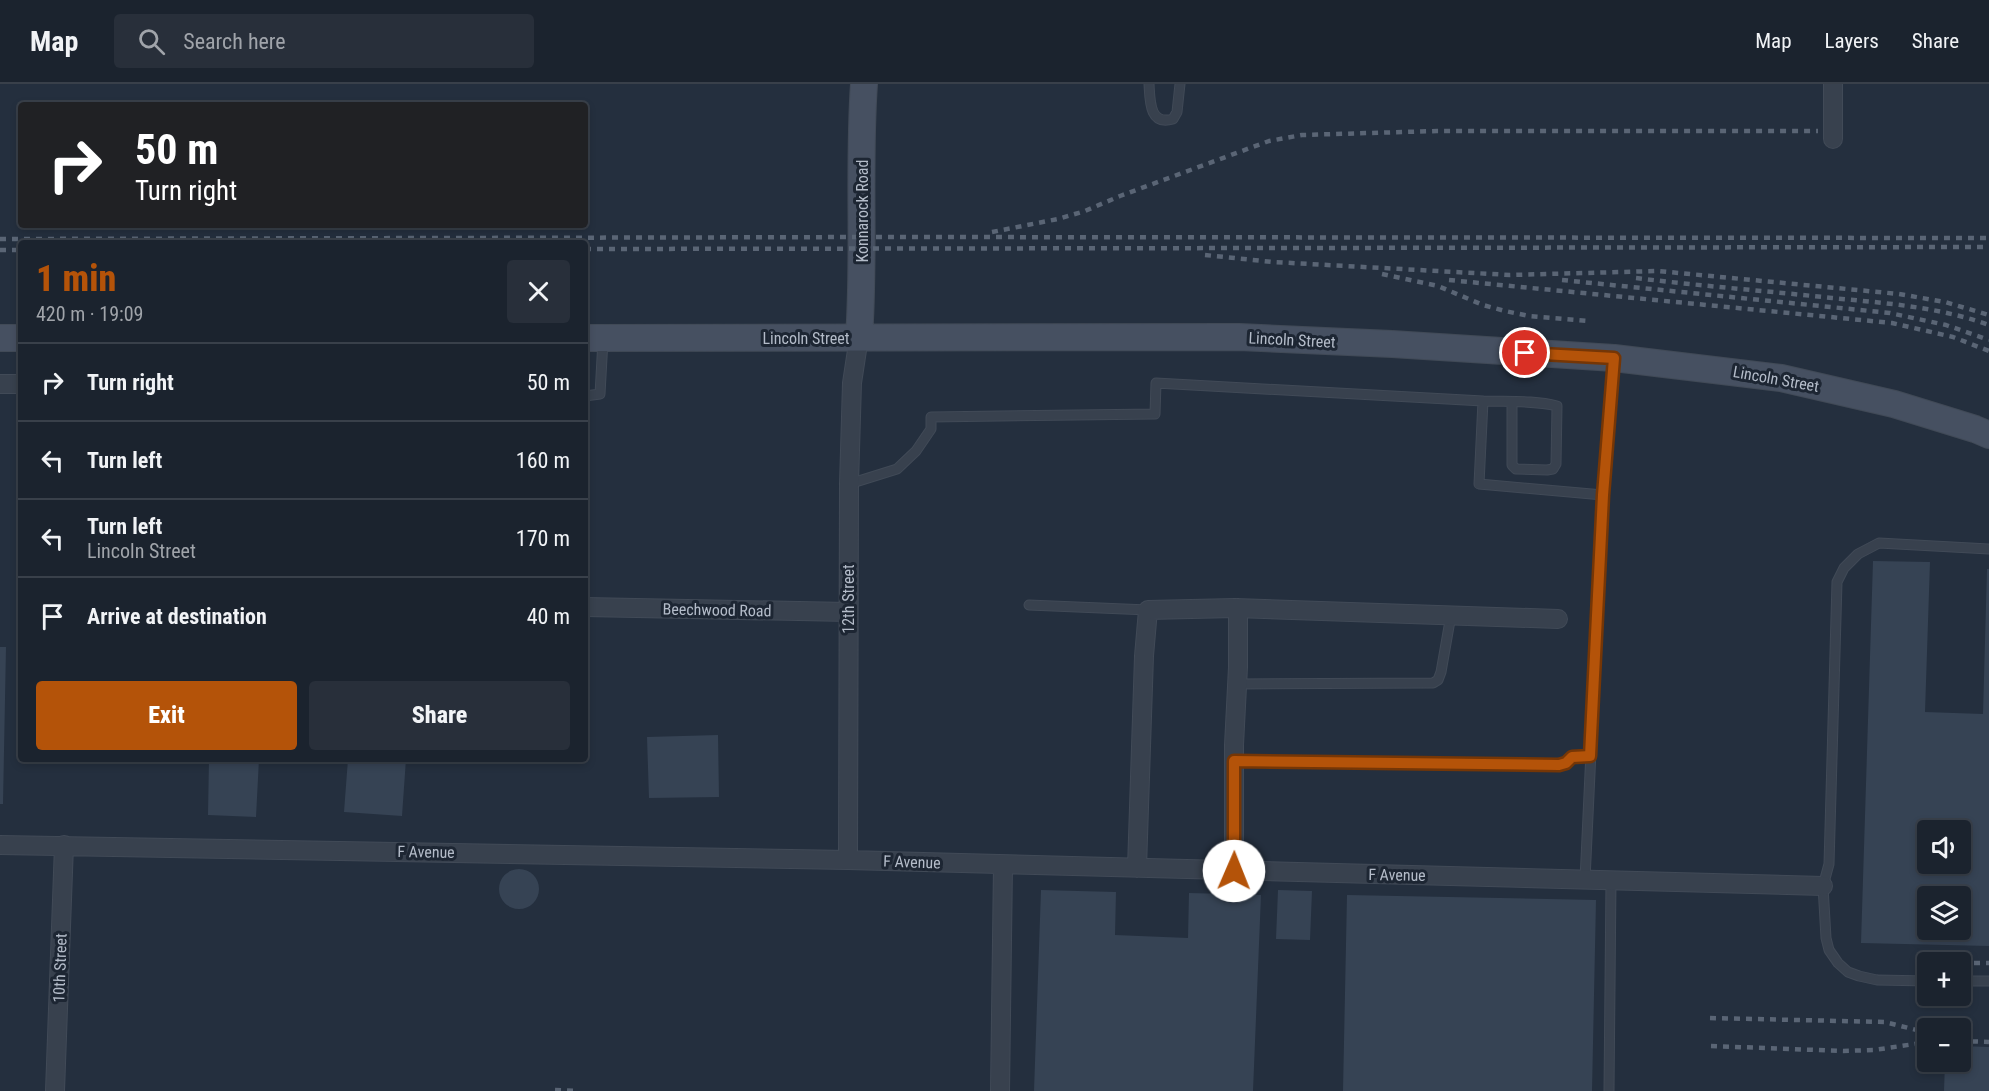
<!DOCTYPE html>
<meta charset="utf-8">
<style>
body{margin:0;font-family:"Roboto Condensed",sans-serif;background:#282f3a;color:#f1f3f6;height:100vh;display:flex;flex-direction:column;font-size:22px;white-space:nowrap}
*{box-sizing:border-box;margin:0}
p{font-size:20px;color:#a0a4aa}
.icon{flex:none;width:33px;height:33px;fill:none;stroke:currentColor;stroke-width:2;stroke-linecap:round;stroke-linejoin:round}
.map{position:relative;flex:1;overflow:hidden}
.details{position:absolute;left:18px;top:156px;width:570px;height:522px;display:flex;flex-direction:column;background:#1b232e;border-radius:6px;box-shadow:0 3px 9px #0003,0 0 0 2px #39404a}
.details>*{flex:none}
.hud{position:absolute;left:18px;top:18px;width:570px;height:126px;border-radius:6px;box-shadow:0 3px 9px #0003,0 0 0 2px #39404a;background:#202124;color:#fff;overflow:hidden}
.buttons{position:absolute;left:1917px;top:736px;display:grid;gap:12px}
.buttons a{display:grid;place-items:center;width:54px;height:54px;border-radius:6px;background:#1b232e;box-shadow:0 3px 9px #0003,0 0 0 2px #39404a;font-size:30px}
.pin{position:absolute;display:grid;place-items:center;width:51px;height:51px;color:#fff;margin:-26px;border:3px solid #fff;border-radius:50%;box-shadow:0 2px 6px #0007}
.me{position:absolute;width:66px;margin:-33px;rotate:1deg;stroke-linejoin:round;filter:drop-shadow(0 0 4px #0008)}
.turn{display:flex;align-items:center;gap:21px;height:126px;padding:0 18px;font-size:27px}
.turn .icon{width:78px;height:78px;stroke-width:2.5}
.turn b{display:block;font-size:42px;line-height:51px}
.round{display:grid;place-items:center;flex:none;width:63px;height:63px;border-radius:6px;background:#282f3a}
.headline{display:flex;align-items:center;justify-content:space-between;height:102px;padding:0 18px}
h1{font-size:36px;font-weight:800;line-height:45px;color:#b45309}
.primary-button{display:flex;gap:12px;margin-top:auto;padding:12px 18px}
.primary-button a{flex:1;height:69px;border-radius:6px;background:#b45309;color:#fff;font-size:24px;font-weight:800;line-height:69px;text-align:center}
.primary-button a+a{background:#282f3a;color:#f1f3f6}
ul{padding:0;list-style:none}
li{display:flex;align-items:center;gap:18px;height:78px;padding:0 18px;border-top:2px solid #39404a}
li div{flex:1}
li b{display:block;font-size:22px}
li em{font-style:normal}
header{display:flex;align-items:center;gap:36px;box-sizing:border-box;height:84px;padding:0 30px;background:#1b232e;border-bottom:2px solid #39404a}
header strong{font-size:28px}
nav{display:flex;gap:33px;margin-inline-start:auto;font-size:21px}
.search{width:420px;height:54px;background:#282f3a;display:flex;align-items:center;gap:15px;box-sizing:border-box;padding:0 21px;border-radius:6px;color:#a0a4aa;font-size:22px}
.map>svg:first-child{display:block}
</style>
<header>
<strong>Map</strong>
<div class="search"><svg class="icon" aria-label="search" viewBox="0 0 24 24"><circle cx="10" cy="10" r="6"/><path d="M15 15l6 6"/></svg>Search here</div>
<nav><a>Map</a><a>Layers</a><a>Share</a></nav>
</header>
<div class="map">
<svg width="1989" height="1007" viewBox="0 0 1989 1007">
<rect width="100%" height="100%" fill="#242f3e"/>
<path fill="#364354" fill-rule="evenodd" d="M 1873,477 L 1930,478 L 1925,628 L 1983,630 L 1987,485 L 1989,485 L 1989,862 L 1861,859 ZM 1928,747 L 1960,747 L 1960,780 L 1928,780 ZM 1928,813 L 1960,813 L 1960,846 L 1928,846 Z
M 0,563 L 6,563 L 3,720 L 0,720 Z
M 718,651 L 719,713 L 649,714 L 647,653 Z
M 209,675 L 259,675 L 256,733 L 208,731 Z
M 348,675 L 406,675 L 402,732 L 344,728 Z
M499 805a20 20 0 1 1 40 0a20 20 0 1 1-40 0Z
M 1041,806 L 1116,808 L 1115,851 L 1188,854 L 1189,809 L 1261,811 L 1253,1007 L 1034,1007 Z
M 1278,806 L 1312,807 L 1310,856 L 1276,855 Z
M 1347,811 L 1596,816 L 1592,1007 L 1343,1007 Z
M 1960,962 L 1989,963 L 1989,1007 L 1944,1007 L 1945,978 L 1960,978 Z"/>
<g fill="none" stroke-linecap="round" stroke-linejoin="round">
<g stroke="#414a57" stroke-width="11">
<path id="lane" d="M 1149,0 C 1150,16 1149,42 1173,35 L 1177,28 L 1180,0
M 585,312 L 600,310 L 603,256
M 1483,317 C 1507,318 1534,316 1557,322 L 1556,380 L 1553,385 L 1547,386 L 1516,385 L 1512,381 L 1512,318
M 849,400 L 897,385 L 916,367 L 931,345 L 931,333 L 1155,330 L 1156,299 L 1483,317 L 1479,400 L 1603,411
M 1029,521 L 1148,526
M 1237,600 L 1433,599 L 1438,596 L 1441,588 L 1451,531
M 1234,677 L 1559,681 L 1566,679 L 1572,673 L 1590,671
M 1585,796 L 1603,411 L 1613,277
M 1928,897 L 1877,896 L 1859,892 L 1848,888 L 1838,879 L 1829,866 L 1826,854 L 1823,802 L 1829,780 L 1837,498 L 1844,484 L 1858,470 L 1879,459 L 1989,465
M 1960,897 L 1989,897
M 1609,1007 L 1611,796"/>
</g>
<g stroke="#414a57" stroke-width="20">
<path id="street" d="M 1833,0 L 1833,55
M 0,300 L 21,300
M 585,523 L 848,528
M 0,761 L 848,776 L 1823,802
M 848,776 L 849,400 L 852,299 L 859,253
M 1137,784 L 1144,572 L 1148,526 L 1235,524 L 1558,535
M 1234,787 L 1234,661 L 1238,583 L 1238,524
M 55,1007 L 64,761
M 1000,1007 L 1003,781"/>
</g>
<g stroke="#414a57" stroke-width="28">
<path id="secondary" d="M 859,253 C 865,169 858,84 864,0
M 0,254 L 21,254
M 585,254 L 1239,253 L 1392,260 L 1614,274 L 1781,294 L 1894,320 L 1975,345 L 1989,351"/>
</g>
<use href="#lane" stroke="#38414e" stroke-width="9"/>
<use href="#street" stroke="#38414e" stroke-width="18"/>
<use href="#secondary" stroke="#465061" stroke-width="26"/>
<path stroke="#5a6575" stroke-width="4.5" stroke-dasharray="6 6" stroke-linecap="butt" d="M 992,148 L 1058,135 L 1085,127 L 1120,112 L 1269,57 L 1302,51 L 1437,47 L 1818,47
M 0,155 L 881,153 L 1989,154
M 585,165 L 1989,163
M 0,166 L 21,166
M 1205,171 L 1273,178 L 1510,191 L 1658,187 L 1899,210 L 1945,218 L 1989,231
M 1382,190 L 1438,202 L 1483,221 L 1505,227 L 1529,232 L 1589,237
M 1636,194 C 1701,202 1767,207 1832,214 C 1885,219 1939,223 1989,241
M 1449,196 L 1892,239 L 1953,253 L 1989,267
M 1562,196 L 1890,229 L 1946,241 L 1989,256
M 1974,879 L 1989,879
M 1710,934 L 1885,938 L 1928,949
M 1960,957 L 1989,958
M 1711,962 L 1843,967 L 1874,966 L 1928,958
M 555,1006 L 577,1007"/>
</g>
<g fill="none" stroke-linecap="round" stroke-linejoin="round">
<g stroke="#753606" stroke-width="15">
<path id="route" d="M 1234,787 L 1234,677 L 1559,681 L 1566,679 L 1572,673 L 1590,672 L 1603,411 L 1614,274 L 1525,269"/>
</g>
<use href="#route" stroke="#b45309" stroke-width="10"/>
</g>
<g text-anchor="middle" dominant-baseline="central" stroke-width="6" stroke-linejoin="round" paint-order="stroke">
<g font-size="16" fill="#b4bcc9" stroke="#1d2633">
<text transform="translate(862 127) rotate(-90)">Konnarock Road</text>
<text x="806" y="254">Lincoln Street</text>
<text transform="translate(1292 256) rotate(3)">Lincoln Street</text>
<text transform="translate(1776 295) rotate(10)">Lincoln Street</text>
<text transform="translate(848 515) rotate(-90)">12th Street</text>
<text transform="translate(717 526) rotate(1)">Beechwood Road</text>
<text transform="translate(426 768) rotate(1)">F Avenue</text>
<text transform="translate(912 778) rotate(2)">F Avenue</text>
<text transform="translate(1397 791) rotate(1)">F Avenue</text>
<text transform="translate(60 884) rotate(-88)">10th Street</text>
</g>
</g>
</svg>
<div class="buttons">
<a><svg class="icon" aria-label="sound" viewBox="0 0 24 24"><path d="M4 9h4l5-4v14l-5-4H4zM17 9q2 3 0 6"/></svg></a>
<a><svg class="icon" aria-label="layers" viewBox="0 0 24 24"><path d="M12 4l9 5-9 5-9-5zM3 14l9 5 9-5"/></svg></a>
<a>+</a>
<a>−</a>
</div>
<div class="pin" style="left:1525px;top:269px;background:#d93025"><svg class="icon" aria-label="arrive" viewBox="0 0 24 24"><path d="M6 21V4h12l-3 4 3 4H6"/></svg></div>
<svg class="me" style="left:1234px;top:787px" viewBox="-20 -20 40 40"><circle r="19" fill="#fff"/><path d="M0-13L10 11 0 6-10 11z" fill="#b45309"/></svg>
<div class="hud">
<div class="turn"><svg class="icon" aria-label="right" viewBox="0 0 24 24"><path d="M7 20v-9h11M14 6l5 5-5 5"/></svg><div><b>50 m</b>Turn right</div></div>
</div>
<section class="details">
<div class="headline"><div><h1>1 min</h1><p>420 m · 19:09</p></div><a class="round"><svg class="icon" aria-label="close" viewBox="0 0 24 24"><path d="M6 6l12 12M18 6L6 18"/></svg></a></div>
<ul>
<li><svg class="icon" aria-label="right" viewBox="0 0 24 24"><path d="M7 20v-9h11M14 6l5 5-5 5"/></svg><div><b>Turn right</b></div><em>50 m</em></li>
<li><svg class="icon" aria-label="left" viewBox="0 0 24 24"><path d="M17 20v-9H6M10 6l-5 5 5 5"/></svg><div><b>Turn left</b></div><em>160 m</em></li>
<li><svg class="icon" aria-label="left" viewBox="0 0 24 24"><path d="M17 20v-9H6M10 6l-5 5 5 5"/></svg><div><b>Turn left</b><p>Lincoln Street</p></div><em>170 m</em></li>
<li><svg class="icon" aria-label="arrive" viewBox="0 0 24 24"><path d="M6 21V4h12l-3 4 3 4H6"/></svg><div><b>Arrive at destination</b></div><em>40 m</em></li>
</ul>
<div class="primary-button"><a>Exit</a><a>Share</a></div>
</section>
</div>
